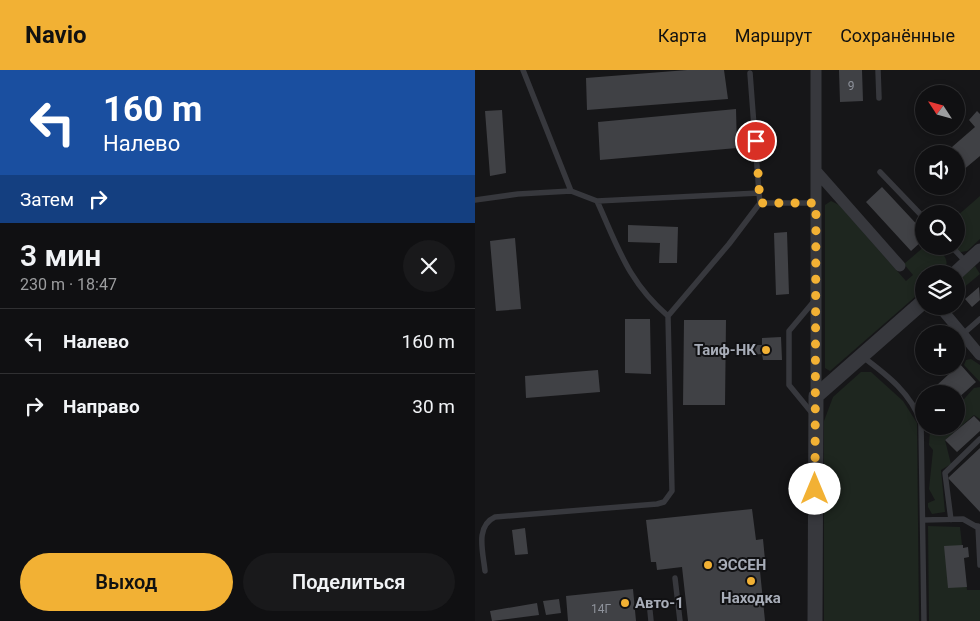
<!DOCTYPE html>
<html lang="ru">
<meta charset="utf-8">
<style>
body{margin:0;font-family:Roboto,sans-serif;background:#19191b;color:#f1f3f6;height:100vh;display:flex;flex-direction:column;font-size:19px;white-space:nowrap}
*{box-sizing:border-box;margin:0}
p{font-size:16px;color:#9c9d9f}
.icon{flex:none;width:28px;height:28px;fill:none;stroke:currentColor;stroke-width:2;stroke-linecap:round;stroke-linejoin:round}
.map{position:relative;flex:1;overflow:hidden}
.panel{display:flex;flex-direction:column;background:#101012;width:475px}
.panel>*{flex:none}
.top-card{background:#1a4fa0;color:#fff;overflow:hidden}
.needle{width:32px;rotate:306deg}
.tools{position:absolute;left:440px;top:15px;display:grid;gap:10px}
.tools a{display:grid;place-items:center;width:50px;height:50px;border-radius:50%;background:#101012;box-shadow:0 2px 8px #0003,0 0 0 1px #303032;font-size:25px}
.pin{position:absolute;display:grid;place-items:center;width:42px;height:42px;color:#fff;margin:-21px;border:2px solid #fff;border-radius:50%;box-shadow:0 1px 5px #0007}
.me{position:absolute;width:55px;margin:-28px;rotate:0deg;stroke-linejoin:round;filter:drop-shadow(0 0 4px #0008)}
.turn{display:flex;align-items:center;gap:18px;height:105px;padding:0 20px;font-size:22px}
.turn .icon{width:65px;height:65px;stroke-width:2.5}
.turn b{display:block;font-size:35px;line-height:42px}
.then{display:flex;align-items:center;height:48px;padding:0 20px;background:#0003;gap:10px;font-size:19px}
.round{display:grid;place-items:center;flex:none;width:52px;height:52px;border-radius:26px;background:#19191b}
.summary{display:flex;align-items:center;justify-content:space-between;height:85px;padding:0 20px}
h1{font-size:30px;font-weight:600;line-height:38px}
.button{display:flex;gap:10px;margin-top:auto;padding:10px 20px}
.button a{flex:1;height:58px;border-radius:30px;background:#f2b134;color:#111;font-size:20px;font-weight:600;line-height:58px;text-align:center}
.button a+a{background:#19191b;color:#f1f3f6}
ul{padding:0;list-style:none}
li{display:flex;align-items:center;gap:15px;height:65px;padding:0 20px;border-top:1px solid #303032}
li div{flex:1}
li b{display:block;font-size:19px}
li em{font-style:normal}
header{display:flex;align-items:center;gap:30px;box-sizing:border-box;height:70px;padding:0 25px;background:#f2b134;color:#111}
header strong{font-size:24px}
nav{display:flex;gap:28px;margin-inline-start:auto;font-size:18px}
main{display:flex;flex:1;min-height:0}
.map>svg:first-child{display:block}
</style>
<header>
<strong>Navio</strong>
<nav><a>Карта</a><a>Маршрут</a><a>Сохранённые</a></nav>
</header>
<main>
<section class="panel">
<div class="top-card">
<div class="turn"><svg class="icon" aria-label="left" viewBox="0 0 24 24"><path d="M17 20v-9H6M10 6l-5 5 5 5"/></svg><div><b>160 m</b>Налево</div></div>
<div class="then">Затем<svg class="icon" aria-label="right" viewBox="0 0 24 24"><path d="M7 20v-9h11M14 6l5 5-5 5"/></svg></div>
</div>
<div class="summary"><div><h1>3 мин</h1><p>230 m · 18:47</p></div><a class="round"><svg class="icon" aria-label="close" viewBox="0 0 24 24"><path d="M6 6l12 12M18 6L6 18"/></svg></a></div>
<ul>
<li><svg class="icon" aria-label="left" viewBox="0 0 24 24"><path d="M17 20v-9H6M10 6l-5 5 5 5"/></svg><div><b>Налево</b></div><em>160 m</em></li>
<li><svg class="icon" aria-label="right" viewBox="0 0 24 24"><path d="M7 20v-9h11M14 6l5 5-5 5"/></svg><div><b>Направо</b></div><em>30 m</em></li>
</ul>
<div class="button"><a>Выход</a><a>Поделиться</a></div>
</section>
<div class="map">
<svg width="505" height="551" viewBox="0 0 505 551">
<rect width="100%" height="100%" fill="#161618"/>
<path fill="#1e261f" d="M 505,126 L 505,169 L 492,181 L 480,183 L 471,176 L 481,176 L 481,147 Z
M 356,131 L 364,135 L 431,211 L 438,205 L 429,194 L 450,176 L 461,176 C 470,186 477,193 466,204 L 449,204 L 449,219 L 355,301 L 350,298 L 350,135 Z
M 500,196 L 505,204 L 481,224 L 481,212 Z
M 496,289 L 505,295 L 505,312 L 489,295 L 491,290 Z
M 386,302 L 396,302 L 428,331 L 442,353 L 444,551 L 349,551 L 349,351 L 358,327 Z
M 505,317 L 505,349 L 499,345 L 470,370 L 476,394 L 466,400 L 470,442 L 457,444 L 453,437 L 453,433 L 460,430 L 454,419 L 458,380 L 454,375 L 455,360 L 458,356 L 481,356 L 481,338 L 499,318 Z
M 453,456 L 485,457 L 492,520 L 505,520 L 505,551 L 454,551 Z"/>
<path fill="#404145" d="M 212,0 L 249,0 L 253,29 L 112,40 L 111,8 Z
M 364,0 L 387,0 L 388,31 L 365,32 Z
M 261,39 L 262,78 L 125,90 L 123,52 Z
M 27,40 L 31,103 L 15,106 L 10,41 Z
M 502,41 L 505,44 L 505,86 L 481,106 L 481,84 L 469,84 L 500,57 L 494,50 Z
M 449,89 L 449,105 L 441,96 Z
M 407,117 L 449,162 L 449,169 L 436,181 L 391,132 Z
M 153,155 L 203,157 L 202,193 L 184,193 L 185,173 L 153,172 Z
M 312,162 L 314,224 L 301,225 L 299,163 Z
M 40,168 L 46,239 L 21,241 L 15,171 Z
M 504,217 L 505,230 L 497,237 L 490,229 Z
M 150,249 L 175,249 L 176,304 L 150,303 Z
M 209,250 L 251,250 L 250,335 L 208,335 Z
M 306,267 L 307,290 L 288,290 L 287,284 L 276,285 L 276,275 L 287,275 L 287,268 Z
M 485,294 L 501,312 L 481,330 L 481,324 L 469,324 L 462,315 Z
M 123,300 L 125,322 L 51,328 L 50,306 Z
M 499,346 L 505,352 L 505,361 L 482,382 L 470,370 Z
M 505,378 L 505,442 L 473,408 Z
M 277,439 L 281,470 L 288,469 L 290,490 L 284,491 L 290,551 L 213,551 L 207,497 L 182,500 L 181,492 L 176,492 L 171,450 Z
M 50,458 L 53,484 L 40,485 L 37,460 Z
M 488,475 L 488,478 L 493,477 L 494,487 L 489,488 L 492,517 L 473,518 L 469,476 Z
M 158,519 L 161,551 L 93,551 L 91,526 Z
M 84,529 L 86,543 L 71,545 L 68,531 Z
M 62,533 L 64,545 L 17,551 L 15,541 Z"/>
<g fill="none" stroke-linecap="round" stroke-linejoin="round">
<path stroke="#37383d" stroke-width="5.5" d="M 48,0 L 96,121
M 403,0 L 404,28
M 275,3 L 284,123
M 405,102 L 449,148
M 0,130 L 43,124 L 96,121 L 122,131 L 284,123 L 285,133 L 341,133
M 476,176 L 492,193
M 193,246 L 254,174 L 285,133
M 488,264 L 505,249
M 388,287 C 412,305 437,324 446,353 L 449,551
M 337,343 L 314,315 L 314,261 L 340,230
M 449,450 L 488,449 L 502,457
M 476,450 L 470,403 L 505,369
M 503,456 L 505,495
M 10,501 C 8,482 0,456 20,447 L 182,434 L 189,432 L 197,421 L 193,246 C 153,212 143,177 122,131
M 200,508 L 205,551
M 175,541 L 176,551"/>
<path stroke="#37383d" stroke-width="11" d="M 341,0 L 341,326
M 342,102 L 425,196
M 464,236 L 505,285"/>
<path stroke="#37383d" stroke-width="15" d="M 480,204 L 505,181
M 340,551 L 341,326 L 449,231"/>
</g>
<g fill="none" stroke-linecap="round" stroke-linejoin="round">
<path stroke="#f2b134" stroke-width="9" stroke-dasharray="0 16.2" d="M 281,71 L 285,133 L 341,133 L 340,419"/>
</g>
<g fill="#f2b134" stroke="#111113" stroke-width="2">
<circle cx="291" cy="280" r="5"/>
<circle cx="233" cy="495" r="5"/>
<circle cx="276" cy="511" r="5"/>
<circle cx="150" cy="533" r="5"/>
</g>
<g text-anchor="middle" dominant-baseline="central" stroke-width="4" stroke-linejoin="round" paint-order="stroke">
<g font-size="12" fill="#8e929b">
<text x="376" y="16">9</text>
<text x="126" y="539">14Г</text>
</g>
<g font-size="15" font-weight="bold" fill="#a8adb8" stroke="#111113" text-anchor="start">
<text x="281" y="280" text-anchor="end">Таиф-НК</text>
<text x="243" y="495">ЭССЕН</text>
<text x="276" y="528" text-anchor="middle">Находка</text>
<text x="160" y="533">Авто-1</text>
</g>
</g>
</svg>
<div class="tools">
<a><svg class="needle" viewBox="-14 -14 28 28"><path d="M0-13l5 13h-10z" fill="#e53935"/><path d="M0 13l5-13h-10z" fill="#9c9d9f"/></svg></a>
<a><svg class="icon" aria-label="sound" viewBox="0 0 24 24"><path d="M4 9h4l5-4v14l-5-4H4zM17 9q2 3 0 6"/></svg></a>
<a><svg class="icon" aria-label="search" viewBox="0 0 24 24"><circle cx="10" cy="10" r="6"/><path d="M15 15l6 6"/></svg></a>
<a><svg class="icon" aria-label="layers" viewBox="0 0 24 24"><path d="M12 4l9 5-9 5-9-5zM3 14l9 5 9-5"/></svg></a>
<a>+</a>
<a>−</a>
</div>
<div class="pin" style="left:281px;top:71px;background:#d93025"><svg class="icon" aria-label="arrive" viewBox="0 0 24 24"><path d="M6 21V4h12l-3 4 3 4H6"/></svg></div>
<svg class="me" style="left:340px;top:419px" viewBox="-20 -20 40 40"><circle r="19" fill="#fff"/><path d="M0-13L10 11 0 6-10 11z" fill="#f2b134"/></svg>
</div>
</main>
